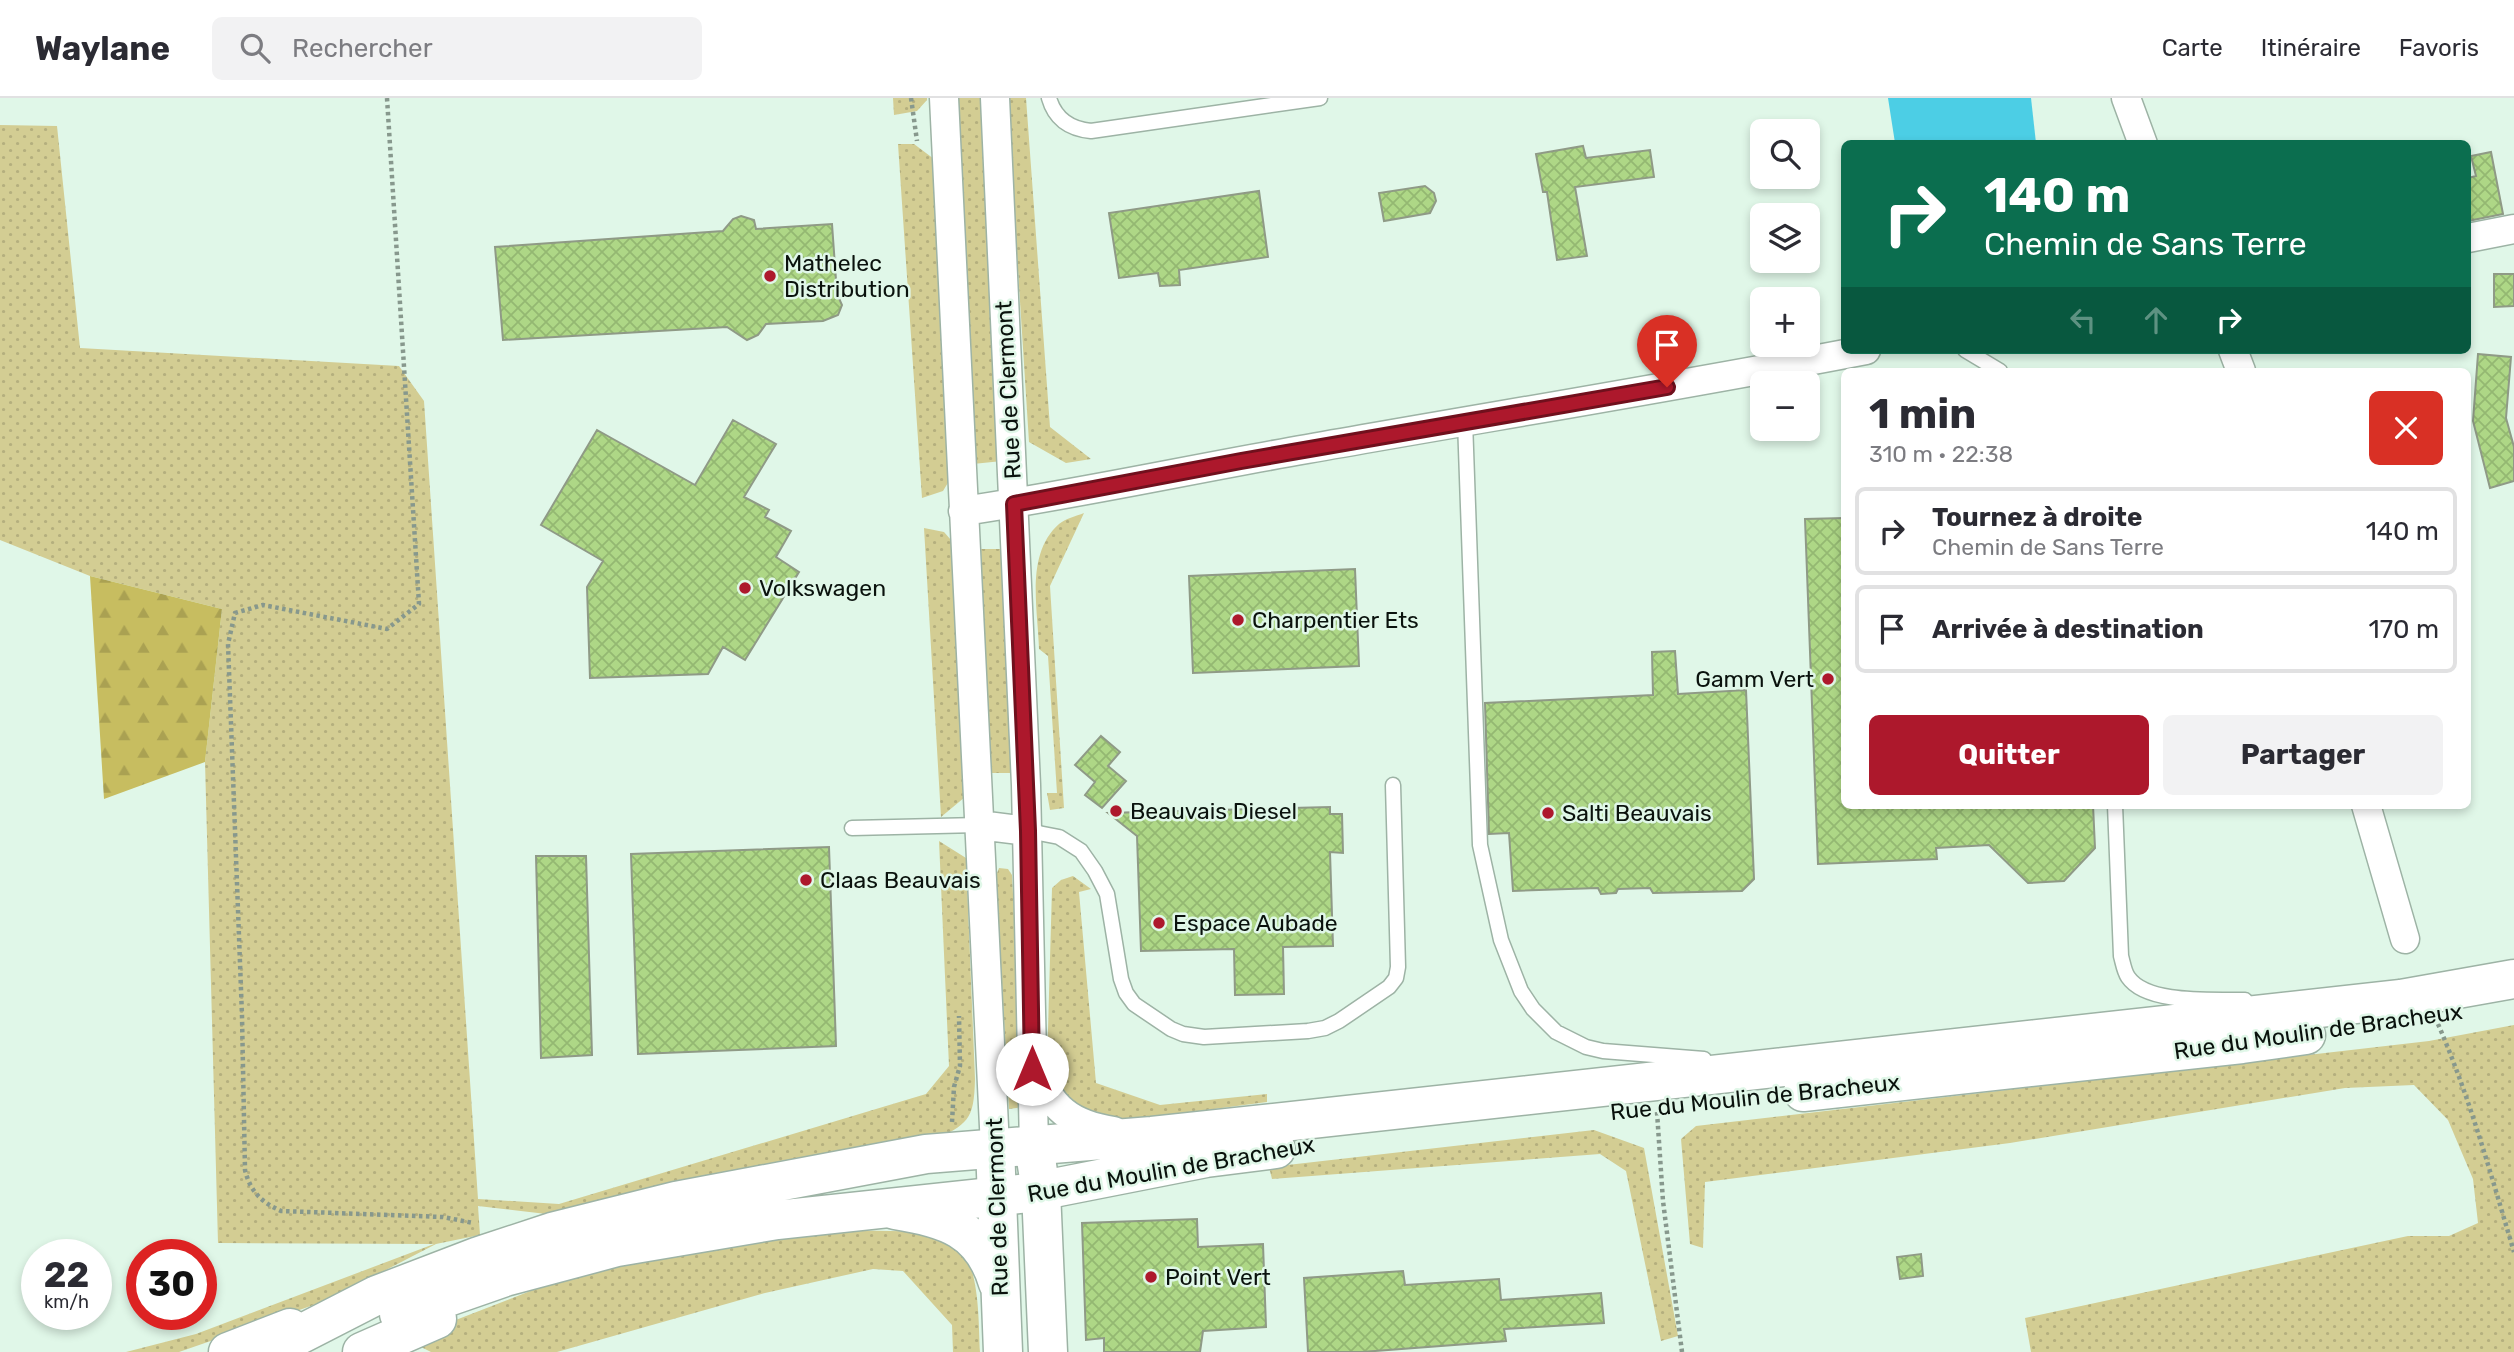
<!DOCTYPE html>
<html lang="fr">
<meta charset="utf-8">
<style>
body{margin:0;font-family:Rubik,sans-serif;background:#f2f2f3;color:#2b2b33;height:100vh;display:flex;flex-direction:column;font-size:26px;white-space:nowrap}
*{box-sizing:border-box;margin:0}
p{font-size:23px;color:#7c7c81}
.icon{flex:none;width:38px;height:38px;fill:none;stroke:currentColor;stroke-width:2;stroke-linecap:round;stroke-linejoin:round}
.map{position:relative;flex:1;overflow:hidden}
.drawer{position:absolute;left:1841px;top:270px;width:630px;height:441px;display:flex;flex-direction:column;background:#fff;border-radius:10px;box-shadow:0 4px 10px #0003}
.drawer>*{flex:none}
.hud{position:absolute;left:1841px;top:42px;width:630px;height:214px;border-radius:10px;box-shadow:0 4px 10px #0003;background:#0b6e4f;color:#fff;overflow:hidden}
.tools{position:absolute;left:1750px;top:21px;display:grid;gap:14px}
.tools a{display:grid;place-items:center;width:70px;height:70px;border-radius:10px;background:#fff;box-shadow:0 4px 10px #0003;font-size:35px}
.speed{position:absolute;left:21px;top:1141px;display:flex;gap:14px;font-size:35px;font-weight:700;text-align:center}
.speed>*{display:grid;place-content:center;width:91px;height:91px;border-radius:50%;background:#fff;box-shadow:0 4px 10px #0003;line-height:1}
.speed small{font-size:18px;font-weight:400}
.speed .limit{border:10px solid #d22;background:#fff;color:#111}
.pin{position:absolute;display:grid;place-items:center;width:60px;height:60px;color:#fff;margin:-72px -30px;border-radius:50% 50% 50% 0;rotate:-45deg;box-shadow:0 0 7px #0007}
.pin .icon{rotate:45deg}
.me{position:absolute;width:77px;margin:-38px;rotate:0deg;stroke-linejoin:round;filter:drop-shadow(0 0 5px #0008)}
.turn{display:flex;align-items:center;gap:24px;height:147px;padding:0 28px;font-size:32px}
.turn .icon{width:91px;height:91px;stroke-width:2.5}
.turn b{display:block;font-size:49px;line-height:60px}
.lanes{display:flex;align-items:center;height:66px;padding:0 28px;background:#0003;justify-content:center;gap:35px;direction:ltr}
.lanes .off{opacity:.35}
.round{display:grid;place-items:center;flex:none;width:74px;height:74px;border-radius:10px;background:#f2f2f3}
.summary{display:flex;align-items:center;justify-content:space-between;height:119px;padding:0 28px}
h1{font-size:42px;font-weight:700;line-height:52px}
.button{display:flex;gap:14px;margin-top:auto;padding:14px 28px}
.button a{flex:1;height:80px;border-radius:10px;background:#ad182c;color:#fff;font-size:28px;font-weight:700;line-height:80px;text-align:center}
.button a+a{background:#f2f2f3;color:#2b2b33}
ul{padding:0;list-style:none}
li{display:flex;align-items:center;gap:21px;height:88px;margin:0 14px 10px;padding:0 14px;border:4px solid #e1e1e2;border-radius:10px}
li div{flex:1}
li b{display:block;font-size:26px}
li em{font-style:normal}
header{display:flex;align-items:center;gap:42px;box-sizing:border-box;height:98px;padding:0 35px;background:#fff;border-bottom:2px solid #e1e1e2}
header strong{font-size:33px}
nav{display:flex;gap:38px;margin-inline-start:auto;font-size:24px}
.search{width:490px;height:63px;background:#f2f2f3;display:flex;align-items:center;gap:18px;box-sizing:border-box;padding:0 24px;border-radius:10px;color:#7c7c81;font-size:26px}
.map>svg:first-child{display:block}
</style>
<header>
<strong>Waylane</strong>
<div class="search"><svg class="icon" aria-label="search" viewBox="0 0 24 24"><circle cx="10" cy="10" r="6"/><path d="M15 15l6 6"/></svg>Rechercher</div>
<nav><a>Carte</a><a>Itinéraire</a><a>Favoris</a></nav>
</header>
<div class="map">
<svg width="2514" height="1254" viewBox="0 0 2514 1254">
<defs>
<pattern id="grass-dots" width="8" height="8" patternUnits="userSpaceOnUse" patternTransform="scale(1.75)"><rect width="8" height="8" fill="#d3cd93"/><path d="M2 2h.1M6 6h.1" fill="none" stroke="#b4af7e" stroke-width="1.8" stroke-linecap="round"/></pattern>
<pattern id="forest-firs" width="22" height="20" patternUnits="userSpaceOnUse" patternTransform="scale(1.75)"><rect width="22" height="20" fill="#c7bd60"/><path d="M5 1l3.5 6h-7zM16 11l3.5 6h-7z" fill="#aaa152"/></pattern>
<pattern id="building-cross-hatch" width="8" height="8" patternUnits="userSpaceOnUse" patternTransform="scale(1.75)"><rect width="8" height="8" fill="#aed786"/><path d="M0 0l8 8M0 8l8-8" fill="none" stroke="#94b872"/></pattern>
</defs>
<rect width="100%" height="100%" fill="#e0f7e8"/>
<path fill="url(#grass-dots)" d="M 893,0 L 927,0 L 927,2 L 917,13 L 894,17 Z
M 954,0 L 983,0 L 1002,363 L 973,366 Z
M 1007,0 L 1026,0 L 1050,329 L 1091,361 L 1066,365 L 1029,344 Z
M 0,27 L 57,28 L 80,250 L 399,268 L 424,303 L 478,1101 L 559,1106 L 926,996 L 949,968 L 939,743 L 966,760 L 975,981 C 974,1023 968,1025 932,1044 L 555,1117 L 478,1108 L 480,1137 L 436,1146 L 328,1202 L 179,1254 L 126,1254 L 196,1236 L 434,1146 L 218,1145 L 205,664 L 222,511 L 90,478 L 0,442 Z
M 898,46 L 914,46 L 934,61 L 949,383 L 943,393 L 922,400 Z
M 1084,415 L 1050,488 L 1064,710 L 1050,712 L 1047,695 L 1057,695 L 1048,558 L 1039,551 C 1038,511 1025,456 1059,426 C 1065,421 1076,418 1084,415 Z
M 924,430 L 944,434 L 951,442 L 965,699 L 941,719 Z
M 981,451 L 1008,451 L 1015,675 L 989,675 Z
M 999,770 L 1008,771 L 1012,777 L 1024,1009 L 1009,1011 L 996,778 Z
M 1073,778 L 1091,791 L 1079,794 L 1096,985 L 1160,1007 L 1267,996 L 1267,1004 L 1131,1022 L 1078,1012 L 1062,993 L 1047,967 L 1052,790 L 1061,782 Z
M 2514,927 L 2514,1254 L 2031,1254 L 2025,1220 L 2408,1138 L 2449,1138 L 2478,1125 L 2473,1081 L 2448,1022 L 2414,987 L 2345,990 L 2010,1045 L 1705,1084 L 1703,1150 L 1690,1146 L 1681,1041 L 1696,1028 L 2429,943 Z
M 1594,1032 L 1644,1050 L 1678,1238 L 1661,1243 L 1626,1073 L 1600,1056 L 1272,1081 L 1269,1069 Z
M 836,1132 L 945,1134 C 981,1153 978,1218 980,1254 L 953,1254 L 952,1227 L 903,1173 L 873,1171 L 765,1195 L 557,1254 L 431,1254 L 419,1248 L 417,1237 L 538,1190 L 625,1164 Z"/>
<path fill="url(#forest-firs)" d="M 90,478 L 222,511 L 205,664 L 104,701 Z"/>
<path fill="#4ccee5" d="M 1888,0 L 2031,0 L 2036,45 L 1895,45 Z"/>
<path fill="url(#building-cross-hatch)" stroke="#8f9a86" stroke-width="2" d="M 1583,48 L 1586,60 L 1650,52 L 1654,79 L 1575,89 L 1587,158 L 1557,162 L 1547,94 L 1543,94 L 1536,56 Z
M 2491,54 L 2503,116 L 2468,123 L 2468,80 L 2476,78 L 2471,58 Z
M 1425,88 L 1434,95 L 1436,103 L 1430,115 L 1384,123 L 1379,95 Z
M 1259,93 L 1268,159 L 1179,172 L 1180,187 L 1160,188 L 1158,175 L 1119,180 L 1109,115 Z
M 741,118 L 754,122 L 756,131 L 832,126 L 837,196 L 842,207 L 838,217 L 823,223 L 766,226 L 758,237 L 747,242 L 727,229 L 503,242 L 495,149 L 723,133 L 733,121 Z
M 2494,176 L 2514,176 L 2514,208 L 2494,209 Z
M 2478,256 L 2511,259 L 2506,320 L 2514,349 L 2514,383 L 2490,390 L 2473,323 Z
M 733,322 L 776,346 L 744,399 L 769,412 L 765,419 L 791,433 L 776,459 L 799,474 L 745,562 L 723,549 L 708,576 L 590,580 L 587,489 L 603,463 L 541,427 L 597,332 L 695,387 Z
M 1844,420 L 1844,707 L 2093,707 L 2095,750 L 2064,783 L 2028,785 L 1989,747 L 1936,750 L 1937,761 L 1818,766 L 1805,421 Z
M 1355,471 L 1359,568 L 1193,575 L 1189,478 Z
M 1675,553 L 1678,596 L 1746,592 L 1754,781 L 1742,793 L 1653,795 L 1650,790 L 1618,791 L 1616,795 L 1601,796 L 1598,790 L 1513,793 L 1509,735 L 1489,736 L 1485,605 L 1653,597 L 1652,554 Z
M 1101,638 L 1120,654 L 1108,668 L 1126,683 L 1102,710 L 1085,697 L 1095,684 L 1075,667 Z
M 1330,709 L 1330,716 L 1342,716 L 1343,755 L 1330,754 L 1333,848 L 1283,849 L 1284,896 L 1235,897 L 1234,851 L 1141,853 L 1137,738 L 1108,715 Z
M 829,749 L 836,948 L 638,956 L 631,756 Z
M 536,758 L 586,758 L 592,957 L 541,960 Z
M 1197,1121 L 1198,1149 L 1263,1146 L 1266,1229 L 1203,1233 L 1200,1254 L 1104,1254 L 1104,1240 L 1086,1242 L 1082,1125 Z
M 1921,1156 L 1923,1178 L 1900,1181 L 1897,1159 Z
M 1403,1173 L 1405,1187 L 1499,1181 L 1501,1202 L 1601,1195 L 1604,1225 L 1504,1231 L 1506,1243 L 1362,1254 L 1308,1254 L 1304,1180 Z"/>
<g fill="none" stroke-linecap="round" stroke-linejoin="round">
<g stroke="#9db3a5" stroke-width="17">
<path id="service" d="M 1049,0 C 1055,21 1070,31 1091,33 L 1320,0
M 1965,252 L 2000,273
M 1465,323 L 1480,747 L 1501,842 L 1521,893 L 1533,911 L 1556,934 L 1586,949 L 1603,953 L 1704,961
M 2115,707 L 2121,858 C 2123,865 2124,873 2128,879 C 2147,907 2215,901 2245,902
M 852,730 L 979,727
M 1028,733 L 1059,739 L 1081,753 L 1095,773 L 1107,796 L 1121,881 L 1126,895 L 1134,906 L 1171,931 L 1183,936 L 1204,939 L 1308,933 L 1325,930 L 1339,923 L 1389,889 L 1396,880 L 1398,869 L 1393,687"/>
</g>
<g stroke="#9db3a5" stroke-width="31">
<path id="minor" d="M 944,0 L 995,1049
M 995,0 L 1026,687 L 1034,1048
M 2126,0 L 2143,46
M 2468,140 L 2514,131
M 2233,252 L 2241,273
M 963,413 C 1078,396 1192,371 1307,351 C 1493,318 1680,288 1866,252
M 2366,707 L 2405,841
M 979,727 L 1028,733
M 1036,967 C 1048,1010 1072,1027 1114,1033"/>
</g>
<g stroke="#9db3a5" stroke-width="41">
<path id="secondary" d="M 1034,1048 L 1041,1093 L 1048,1254
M 995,1049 L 1003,1254
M 895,1112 C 946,1120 982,1131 998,1185"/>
</g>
<g stroke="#9db3a5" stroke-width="41">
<path id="primary" d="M 1803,994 L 2242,946 L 2306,937
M 399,1216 L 505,1179 L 617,1149 L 777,1122 L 1028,1095 L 1206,1060 L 1276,1051
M 228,1254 L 290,1230
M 266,1254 L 377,1197 L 479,1158 L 552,1134 L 676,1103 L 926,1056 L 1152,1038 L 1311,1021 L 2401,901 L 2514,881
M 362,1254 L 437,1221"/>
</g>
<path stroke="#87988d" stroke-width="4.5" stroke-dasharray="3.5 3.5" stroke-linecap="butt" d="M 387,0 L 419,506 L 387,531 L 263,507 L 235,515 L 228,546 L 242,918 L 245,1072 C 250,1093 261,1104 281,1113 L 443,1119 L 473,1125
M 911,0 L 917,43
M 2438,926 C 2470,1000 2491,1077 2514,1154
M 1657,1014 L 1663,1103 L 1682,1254
M 952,1024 L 954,989 L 960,968 L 959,918"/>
<use href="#service" stroke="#fff" stroke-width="14"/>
<use href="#minor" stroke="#fff" stroke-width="28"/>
<use href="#secondary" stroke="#fff" stroke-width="38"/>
<use href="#primary" stroke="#fff" stroke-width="38"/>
</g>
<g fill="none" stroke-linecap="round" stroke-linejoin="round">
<g stroke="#70101d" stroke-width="18">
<path id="route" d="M 1032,971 L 1028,733 L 1014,406 L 1241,363 L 1667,289"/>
</g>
<use href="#route" stroke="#ad182c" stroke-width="12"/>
</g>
<g fill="#ad182c" stroke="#e0f7e8" stroke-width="2.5">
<circle cx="770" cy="178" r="7"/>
<circle cx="745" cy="490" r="7"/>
<circle cx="1238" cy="522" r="7"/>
<circle cx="1828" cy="581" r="7"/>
<circle cx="1116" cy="713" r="7"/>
<circle cx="1548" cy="715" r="7"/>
<circle cx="806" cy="782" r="7"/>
<circle cx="1159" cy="825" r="7"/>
<circle cx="1151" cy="1179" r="7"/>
</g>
<g text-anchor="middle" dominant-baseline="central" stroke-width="5" stroke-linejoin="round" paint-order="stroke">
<g font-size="23" fill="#0a120d" stroke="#e0f7e8" text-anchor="start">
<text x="784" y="165">Mathelec<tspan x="784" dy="26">Distribution</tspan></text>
<text x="759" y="490">Volkswagen</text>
<text x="1252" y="522">Charpentier Ets</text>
<text x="1814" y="581" text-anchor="end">Gamm Vert</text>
<text x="1130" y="713">Beauvais Diesel</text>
<text x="1562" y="715">Salti Beauvais</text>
<text x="820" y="782">Claas Beauvais</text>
<text x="1173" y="825">Espace Aubade</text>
<text x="1165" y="1179">Point Vert</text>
</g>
<g font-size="23" fill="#0a120d" stroke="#e0f7e8">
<text transform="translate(1008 292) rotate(-93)">Rue de Clermont</text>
<text transform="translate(2318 933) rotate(-8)">Rue du Moulin de Bracheux</text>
<text transform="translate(1755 999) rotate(-6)">Rue du Moulin de Bracheux</text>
<text transform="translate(1171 1071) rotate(-10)">Rue du Moulin de Bracheux</text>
<text transform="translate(997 1109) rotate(-92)">Rue de Clermont</text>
</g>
</g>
</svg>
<div class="tools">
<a><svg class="icon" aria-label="search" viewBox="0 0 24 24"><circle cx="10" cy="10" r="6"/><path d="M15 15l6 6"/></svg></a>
<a><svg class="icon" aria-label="layers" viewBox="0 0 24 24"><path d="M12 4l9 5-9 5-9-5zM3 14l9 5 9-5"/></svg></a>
<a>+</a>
<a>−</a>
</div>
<div class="speed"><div>22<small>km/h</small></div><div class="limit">30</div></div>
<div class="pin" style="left:1667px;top:289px;background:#d93025"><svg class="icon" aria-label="arrive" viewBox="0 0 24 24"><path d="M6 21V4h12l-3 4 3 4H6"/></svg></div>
<svg class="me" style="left:1032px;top:971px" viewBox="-20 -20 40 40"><circle r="19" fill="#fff"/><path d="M0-13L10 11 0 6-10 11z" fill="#ad182c"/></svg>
<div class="hud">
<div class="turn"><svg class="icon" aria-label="right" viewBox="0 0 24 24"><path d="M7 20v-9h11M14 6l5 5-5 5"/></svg><div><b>140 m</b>Chemin de Sans Terre</div></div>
<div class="lanes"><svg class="icon off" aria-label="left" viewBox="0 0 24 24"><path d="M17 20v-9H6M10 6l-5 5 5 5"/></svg><svg class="icon off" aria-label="ahead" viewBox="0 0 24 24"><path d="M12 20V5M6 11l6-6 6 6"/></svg><svg class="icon" aria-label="right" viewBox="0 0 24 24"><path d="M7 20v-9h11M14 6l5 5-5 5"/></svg></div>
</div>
<section class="drawer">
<div class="summary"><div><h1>1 min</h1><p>310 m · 22:38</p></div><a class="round" style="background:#d93025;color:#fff"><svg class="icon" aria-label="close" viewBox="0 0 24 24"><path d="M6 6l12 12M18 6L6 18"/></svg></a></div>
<ul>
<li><svg class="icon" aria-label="right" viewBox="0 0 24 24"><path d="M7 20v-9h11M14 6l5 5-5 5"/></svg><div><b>Tournez à droite</b><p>Chemin de Sans Terre</p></div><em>140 m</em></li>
<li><svg class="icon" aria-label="arrive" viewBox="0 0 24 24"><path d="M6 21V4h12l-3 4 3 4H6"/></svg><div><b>Arrivée à destination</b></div><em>170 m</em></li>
</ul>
<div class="button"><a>Quitter</a><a>Partager</a></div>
</section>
</div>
